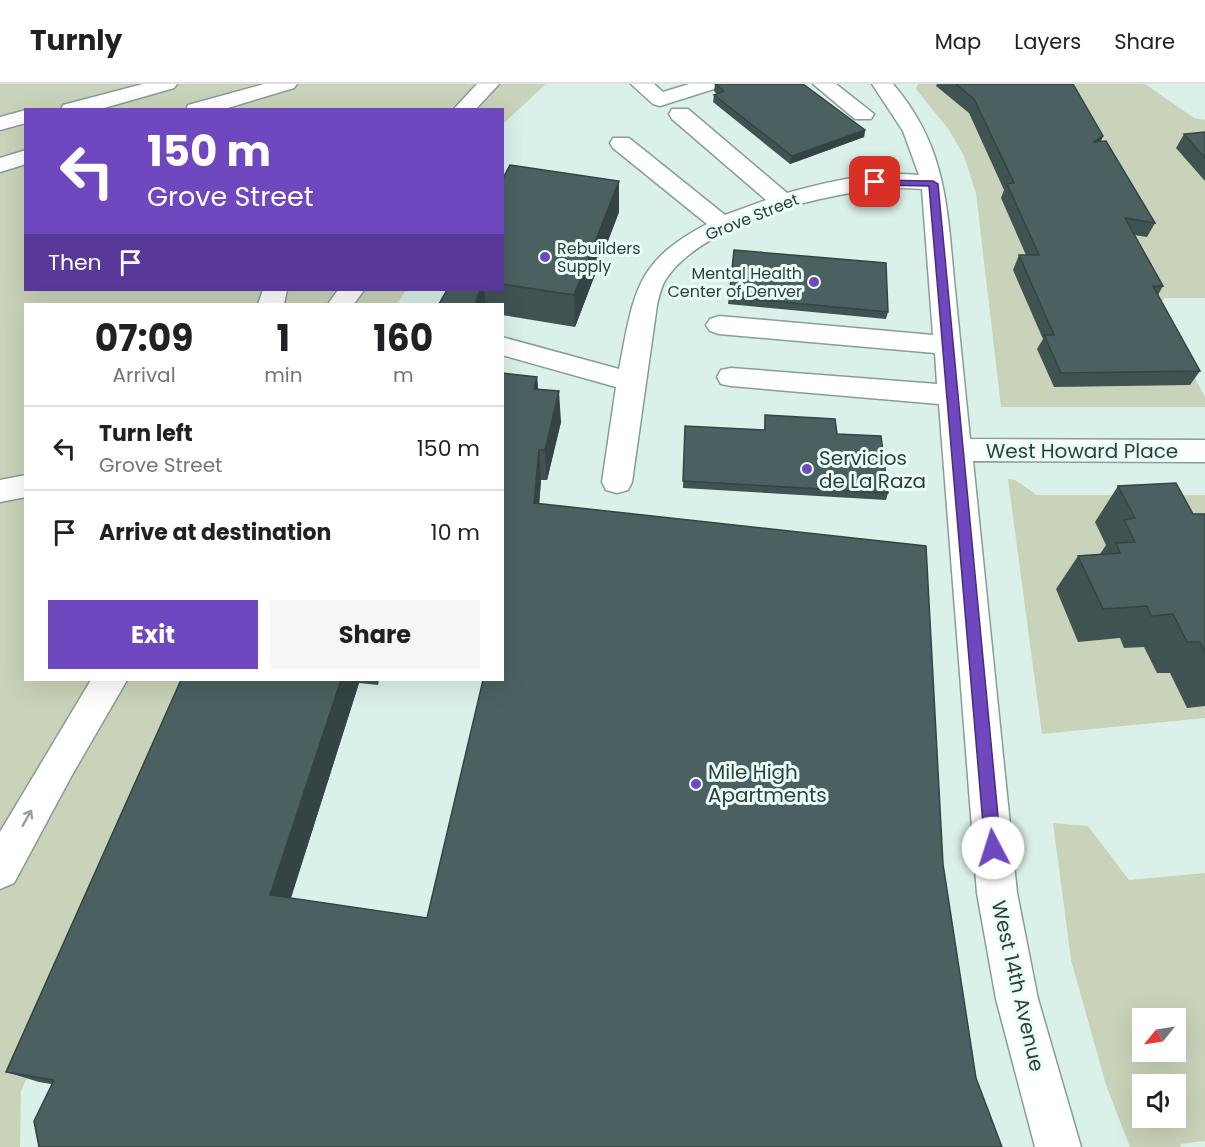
<!DOCTYPE html>
<style>
body{margin:0;font-family:Poppins,sans-serif;background:#f6f6f6;color:#202124;height:100vh;display:flex;flex-direction:column;font-size:22px;white-space:nowrap}
*{box-sizing:border-box;margin:0}
p{font-size:20px;color:#757577}
.icon{flex:none;width:33px;height:33px;fill:none;stroke:currentColor;stroke-width:2;stroke-linecap:round;stroke-linejoin:round}
.map{position:relative;flex:1;overflow:hidden}
.details{position:absolute;left:24px;top:219px;width:480px;height:378px;display:flex;flex-direction:column;background:#fff;border-radius:0px;box-shadow:0 6px 24px #0002}
.details>*{flex:none}
.top-card{position:absolute;left:24px;top:24px;width:480px;height:183px;border-radius:0px;box-shadow:0 6px 24px #0002;background:#6f47bf;color:#fff;overflow:hidden}
.needle{width:39px;rotate:240deg}
.buttons{position:absolute;left:1132px;top:924px;display:grid;gap:12px}
.buttons a{display:grid;place-items:center;width:54px;height:54px;border-radius:0px;background:#fff;box-shadow:0 6px 24px #0002;font-size:30px}
.pin{position:absolute;display:grid;place-items:center;width:51px;height:51px;color:#fff;margin:-26px;border-radius:12px;box-shadow:0 3px 9px #0006}
.me{position:absolute;width:66px;margin:-33px;rotate:355deg;stroke-linejoin:round;filter:drop-shadow(0 0 4px #0008)}
.turn{display:flex;align-items:center;gap:21px;height:126px;padding:0 24px;font-size:27px}
.turn .icon{width:78px;height:78px;stroke-width:2.5}
.turn b{display:block;font-size:42px;line-height:51px}
.then{display:flex;align-items:center;height:57px;padding:0 24px;background:#0003;gap:12px;font-size:22px}
.eta{display:flex;justify-content:space-evenly;align-items:center;height:102px;text-align:center}
.eta b{font-size:36px;font-weight:700;line-height:42px}
.button{display:flex;gap:12px;margin-top:auto;padding:12px 24px}
.button a{flex:1;height:69px;border-radius:0px;background:#6f47bf;color:#fff;font-size:24px;font-weight:700;line-height:69px;text-align:center}
.button a+a{background:#f6f6f6;color:#202124}
ul{padding:0;list-style:none}
li{display:flex;align-items:center;gap:18px;height:84px;padding:0 24px;border-top:2px solid #e0e0e0}
li div{flex:1}
li b{display:block;font-size:22px}
li em{font-style:normal}
header{display:flex;align-items:center;gap:36px;box-sizing:border-box;height:84px;padding:0 30px;background:#fff;border-bottom:2px solid #e0e0e0}
header strong{font-size:28px}
nav{display:flex;gap:33px;margin-inline-start:auto;font-size:21px}
.map>svg:first-child{display:block}
</style>
<header>
<strong>Turnly</strong>
<nav><a>Map</a><a>Layers</a><a>Share</a></nav>
</header>
<div class="map">
<svg width="1205" height="1063" viewBox="0 0 1205 1063">
<rect width="100%" height="100%" fill="#daf1e9"/>
<path fill="#c9d3b9" fill-rule="evenodd" d="M 0,0 L 546,0 L 503,40 L 502,26 L 26,26 L 26,206 L 406,206 L 397,220 L 26,220 L 26,596 L 201,596 L 21,1007 L 20,1063 L 0,1063 Z
M 918,0 L 1145,0 L 1194,34 L 1205,36 L 1205,214 L 1165,214 L 1158,222 L 1205,313 L 1205,323 L 1001,323 L 976,109 L 964,72 L 949,46 L 916,5 Z
M 1008,395 L 1015,396 L 1037,411 L 1205,411 L 1205,634 L 1042,650 Z
M 1053,739 L 1088,742 L 1129,796 L 1205,789 L 1205,1057 L 1180,1060 L 1181,1063 L 1130,1063 L 1106,1001 L 1071,876 ZM 1143,934 L 1176,934 L 1176,968 L 1143,968 ZM 1143,1000 L 1176,1000 L 1176,1034 L 1143,1034 Z"/>
<g fill="none" stroke-linecap="round" stroke-linejoin="round">
<g stroke="#879d95" stroke-width="3">
<path id="minor" d="M 631,0 L 654,0 L 663,8 L 689,0 L 720,0 L 717,4 L 660,22 L 653,20 Z
M 813,0 L 836,0 L 874,30 L 871,35 L 855,35 Z
M 872,0 L 893,0 C 948,64 947,126 955,206 C 960,256 965,305 970,355 L 1205,356 L 1205,378 L 973,377 L 1017,809 L 1038,915 L 1081,1063 L 1035,1063 L 996,915 L 977,809 L 939,320 L 731,302 L 721,300 L 717,293 L 721,286 L 731,284 L 937,300 L 935,269 L 719,250 L 710,247 L 706,241 L 710,235 L 719,232 L 933,251 L 922,105 C 854,98 705,135 666,195 C 661,203 659,213 657,221 L 632,398 L 628,406 L 617,409 L 606,406 L 602,398 L 616,303 L 502,271 L 502,253 L 619,285 C 634,210 634,178 707,140 L 613,64 L 610,59 L 613,54 L 629,54 L 725,131 L 766,116 L 672,35 L 669,30 L 672,25 L 688,25 L 787,109 C 830,97 874,87 919,91 L 903,47 Z"/>
</g>
<g stroke="#879d95" stroke-width="3">
<path id="major" d="M 143,0 L 177,0 L 174,4 L 97,26 L 61,26 L 63,21 Z
M 264,0 L 297,0 L 294,4 L 221,26 L 186,26 L 188,21 Z
M 477,0 L 499,0 L 475,26 L 453,26 Z
M 26,26 L 26,39 L 0,46 L 0,33 Z
M 26,66 L 26,80 L 0,88 L 0,74 Z
M 263,206 L 287,206 L 284,220 L 258,220 Z
M 338,206 L 364,206 L 354,220 L 328,220 Z
M 26,391 L 26,413 L 0,418 L 0,396 Z
M 91,596 L 127,596 L 72,691 L 14,799 L 0,805 L 0,748 Z"/>
</g>
<use href="#minor" fill="#fff" fill-rule="evenodd"/>
<use href="#major" fill="#fff" fill-rule="evenodd"/>
</g>
<path fill="#405353" d="M 715,0 L 865,46 L 864,53 L 790,80 L 713,18 L 714,11 L 717,10 L 714,7 Z
M 937,0 L 1073,0 L 1103,52 L 1101,57 L 1155,139 L 1147,153 L 1134,151 L 1163,202 L 1158,211 L 1200,287 L 1190,301 L 1054,303 L 1037,265 L 1043,255 L 1013,186 L 1019,171 L 1026,171 L 1001,114 L 1004,106 L 969,29 L 936,2 Z
M 1205,48 L 1205,97 L 1176,64 L 1184,50 Z
M 502,96 L 619,97 L 619,128 L 575,243 L 502,231 L 502,220 L 439,220 L 447,206 L 502,206 Z
M 734,166 L 888,228 L 886,235 L 728,220 Z
M 537,293 L 538,305 L 561,338 L 547,396 L 541,396 L 539,420 L 943,780 L 51,1000 L 39,998 L 6,988 L 181,596 L 379,596 L 378,601 L 359,599 L 291,814 L 427,834 L 502,596 Z
M 765,331 L 837,350 L 888,409 L 886,416 L 683,404 L 685,342 L 764,346 Z
M 1118,402 L 1193,430 L 1205,430 L 1205,622 L 1187,624 L 1170,589 L 1157,589 L 1144,563 L 1124,564 L 1120,554 L 1078,558 L 1056,505 L 1078,472 L 1100,470 L 1106,461 L 1095,438 Z"/>
<path fill="#344444" d="M 865,46 L 864,53 L 790,80 L 792,72 Z
M 1103,52 L 1097,66 L 1093,58 Z
M 619,97 L 619,128 L 575,243 L 574,211 Z
M 480,206 L 484,206 L 486,220 L 475,220 Z
M 537,293 L 540,324 L 534,305 Z
M 559,307 L 561,338 L 547,396 L 545,366 Z
M 539,366 L 541,396 L 537,449 L 534,419 Z
M 341,596 L 358,596 L 359,599 L 286,829 L 270,811 Z"/>
<path fill="#4b6161" stroke="#344444" stroke-width="1.5" d="M 715,0 L 803,0 L 865,46 L 792,72 L 714,11 L 724,7 Z
M 956,0 L 1073,0 L 1103,52 L 1093,58 L 1106,57 L 1155,139 L 1125,134 L 1163,202 L 1153,202 L 1200,287 L 1061,289 L 1044,251 L 1054,251 L 1019,171 L 1039,171 L 1007,100 L 1014,99 L 974,15 Z
M 1205,48 L 1205,74 L 1184,50 Z
M 510,81 L 619,97 L 574,211 L 502,200 L 502,96 Z
M 734,166 L 886,179 L 888,228 L 729,213 Z
M 447,206 L 480,206 L 475,220 L 439,220 Z
M 502,289 L 537,293 L 534,305 L 559,307 L 545,366 L 539,366 L 534,419 L 926,462 L 943,780 L 976,994 L 1002,1063 L 39,1063 L 34,1037 L 54,996 L 6,988 L 181,596 L 341,596 L 270,811 L 427,834 L 483,596 L 502,596 Z
M 765,331 L 835,335 L 837,350 L 881,352 L 888,409 L 683,397 L 685,342 L 765,346 Z
M 1176,399 L 1193,430 L 1205,430 L 1205,568 L 1200,558 L 1187,558 L 1173,530 L 1151,532 L 1147,522 L 1103,525 L 1078,472 L 1120,469 L 1116,459 L 1135,458 L 1124,436 L 1135,434 L 1118,402 Z"/>
<defs><path id="oneway-shaft" d="M-6 0H5M1.5-3L5.5 0L1.5 3" fill="none" stroke-width="1.6" stroke-linecap="round" stroke-linejoin="round" transform="scale(1.5)"/></defs>
<use stroke="#999e9c" href="#oneway-shaft" transform="translate(27 734) rotate(-61)"/>
<path fill="#6f47bf" stroke="#482e7c" stroke-width="1.5" d="M 872,96 L 933,97 L 938,100 L 1001,764 L 999,769 L 993,772 L 987,769 L 985,764 L 929,102 L 875,101 L 870,98 Z"/>
<g fill="#6f47bf" stroke="#e7fff6" stroke-width="2">
<circle cx="545" cy="173" r="6"/>
<circle cx="814" cy="198" r="6"/>
<circle cx="807" cy="385" r="6"/>
<circle cx="696" cy="700" r="6"/>
</g>
<g text-anchor="middle" dominant-baseline="central" stroke-width="6" stroke-linejoin="round" paint-order="stroke">
<g font-size="16" fill="#333c39" stroke="#e7fff6">
<text transform="translate(752 133) rotate(-22)">Grove Street</text>
</g>
<g font-size="16" fill="#333c39" stroke="#e7fff6" text-anchor="start">
<text x="557" y="164">Rebuilders<tspan x="557" dy="18">Supply</tspan></text>
<text x="802" y="189" text-anchor="end">Mental Health<tspan x="802" dy="18">Center of Denver</tspan></text>
</g>
<g font-size="20" fill="#333c39" stroke="#e7fff6">
<text x="1082" y="367">West Howard Place</text>
<text transform="translate(1018 902) rotate(77)">West 14th Avenue</text>
</g>
<g font-size="20" fill="#333c39" stroke="#e7fff6" text-anchor="start">
<text x="819" y="374">Servicios<tspan x="819" dy="23">de La Raza</tspan></text>
<text x="708" y="688">Mile High<tspan x="708" dy="23">Apartments</tspan></text>
</g>
</g>
</svg>
<div class="buttons">
<a><svg class="needle" viewBox="-14 -14 28 28"><path d="M0-13l5 13h-10z" fill="#e53935"/><path d="M0 13l5-13h-10z" fill="#757577"/></svg></a>
<a><svg class="icon" aria-label="sound" viewBox="0 0 24 24"><path d="M4 9h4l5-4v14l-5-4H4zM17 9q2 3 0 6"/></svg></a>
</div>
<div class="pin" style="left:875px;top:98px;background:#d93025"><svg class="icon" aria-label="arrive" viewBox="0 0 24 24"><path d="M6 21V4h12l-3 4 3 4H6"/></svg></div>
<svg class="me" style="left:993px;top:764px" viewBox="-20 -20 40 40"><circle r="19" fill="#fff"/><path d="M0-13L10 11 0 6-10 11z" fill="#6f47bf"/></svg>
<div class="top-card">
<div class="turn"><svg class="icon" aria-label="left" viewBox="0 0 24 24"><path d="M17 20v-9H6M10 6l-5 5 5 5"/></svg><div><b>150 m</b>Grove Street</div></div>
<div class="then">Then<svg class="icon" aria-label="arrive" viewBox="0 0 24 24"><path d="M6 21V4h12l-3 4 3 4H6"/></svg></div>
</div>
<section class="details">
<div class="eta">
<div><b>07:09</b><p>Arrival</p></div>
<div><b>1</b><p>min</p></div>
<div><b>160</b><p>m</p></div>
</div>
<ul>
<li><svg class="icon" aria-label="left" viewBox="0 0 24 24"><path d="M17 20v-9H6M10 6l-5 5 5 5"/></svg><div><b>Turn left</b><p>Grove Street</p></div><em>150 m</em></li>
<li><svg class="icon" aria-label="arrive" viewBox="0 0 24 24"><path d="M6 21V4h12l-3 4 3 4H6"/></svg><div><b>Arrive at destination</b></div><em>10 m</em></li>
</ul>
<div class="button"><a>Exit</a><a>Share</a></div>
</section>
</div>
